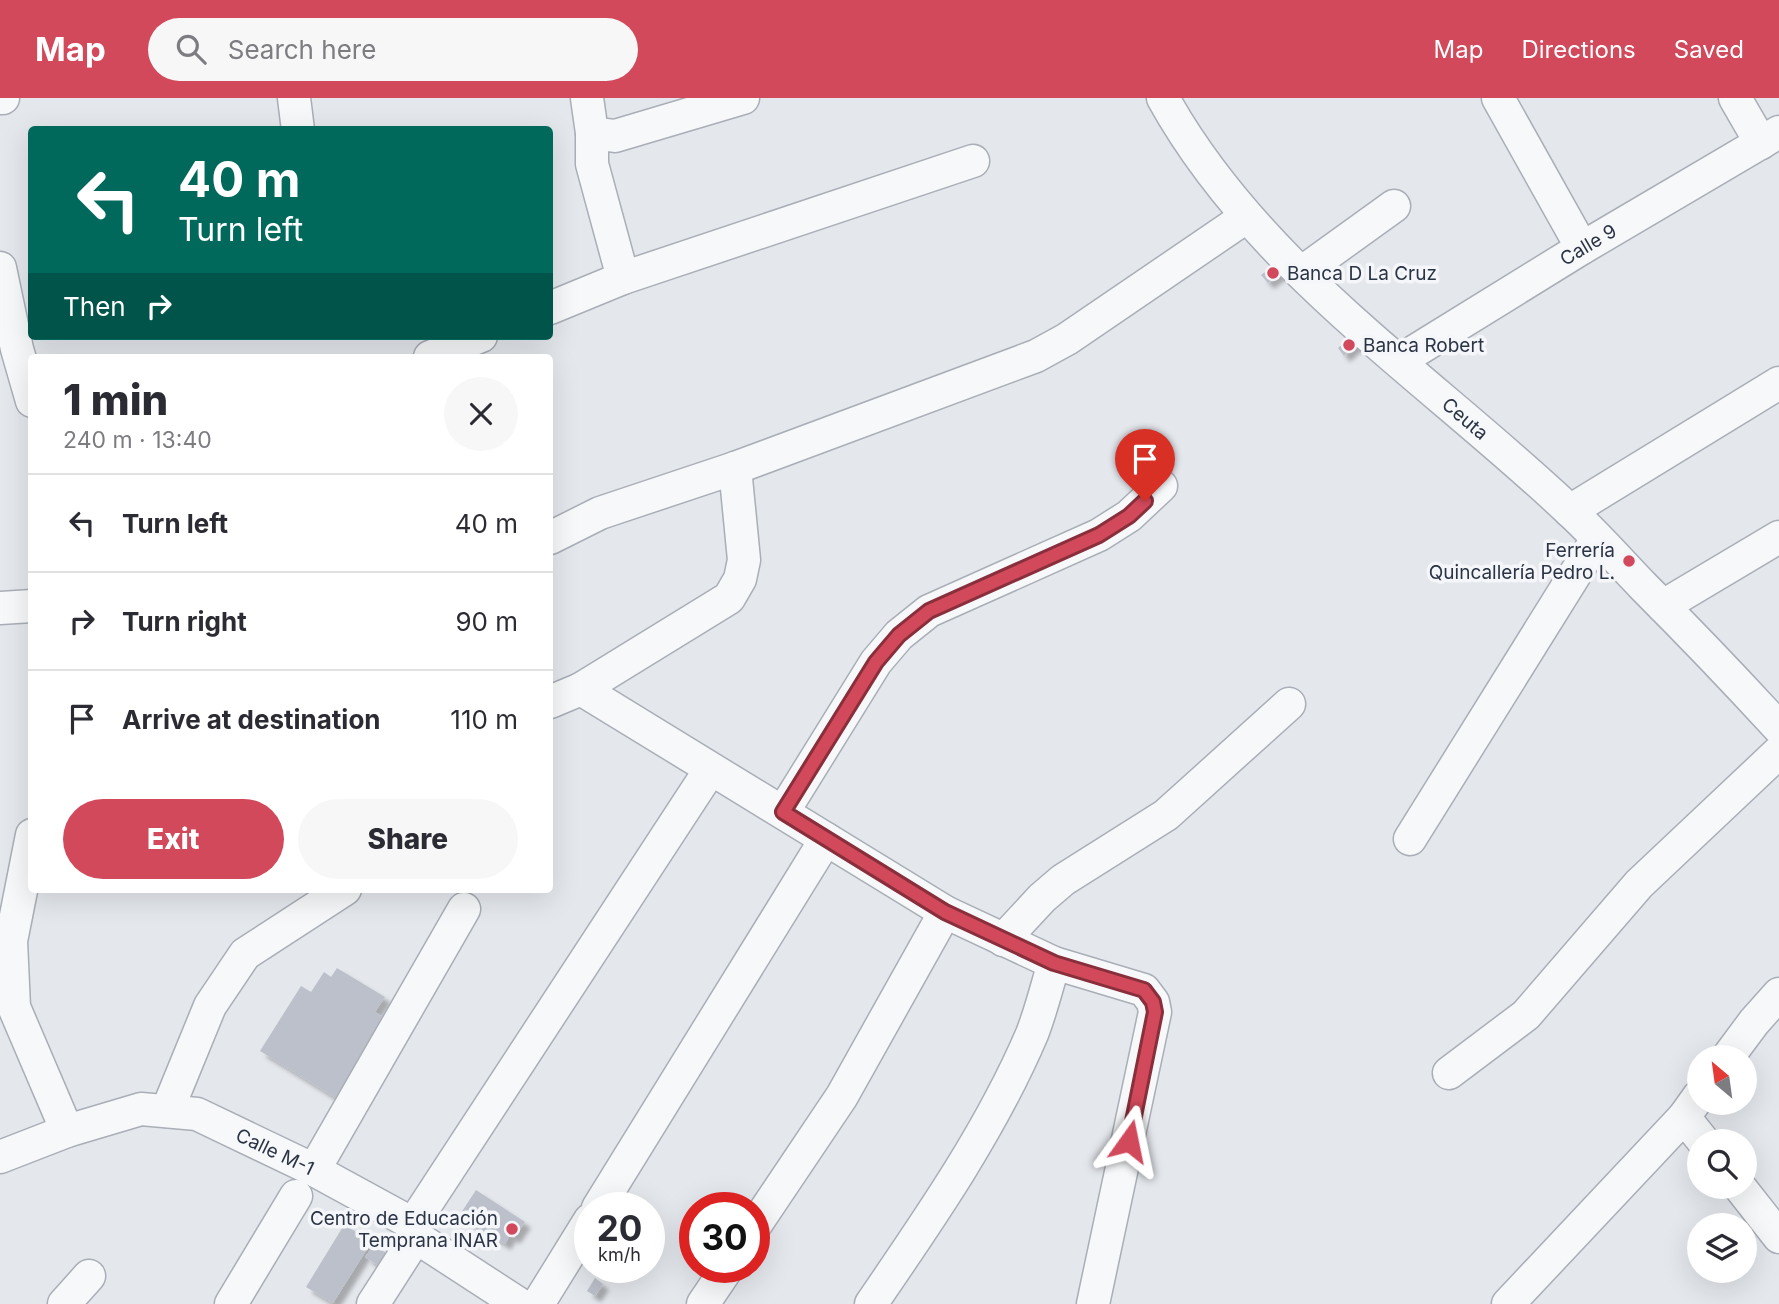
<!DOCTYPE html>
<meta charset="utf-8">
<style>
body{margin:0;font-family:Inter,sans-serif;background:#f7f7f7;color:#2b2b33;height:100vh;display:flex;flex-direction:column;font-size:26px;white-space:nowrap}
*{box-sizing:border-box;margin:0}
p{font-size:23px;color:#7c7c81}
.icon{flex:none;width:38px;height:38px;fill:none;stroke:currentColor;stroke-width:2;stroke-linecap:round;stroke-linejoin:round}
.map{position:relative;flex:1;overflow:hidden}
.panel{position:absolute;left:28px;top:256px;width:525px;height:539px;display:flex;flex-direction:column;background:#fff;border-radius:7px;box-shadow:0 7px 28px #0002}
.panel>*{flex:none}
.top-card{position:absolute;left:28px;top:28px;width:525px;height:214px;border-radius:7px;box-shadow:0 7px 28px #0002;background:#00695c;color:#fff;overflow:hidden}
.needle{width:46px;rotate:331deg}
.fabs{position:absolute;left:1687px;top:947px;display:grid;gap:14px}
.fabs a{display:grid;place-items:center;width:70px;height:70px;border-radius:50%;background:#fff;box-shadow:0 7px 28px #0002;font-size:35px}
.speed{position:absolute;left:574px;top:1094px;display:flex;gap:14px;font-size:35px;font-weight:700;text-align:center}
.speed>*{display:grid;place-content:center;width:91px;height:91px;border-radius:50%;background:#fff;box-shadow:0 7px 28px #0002;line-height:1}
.speed small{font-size:18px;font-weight:400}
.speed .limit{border:10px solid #d22;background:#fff;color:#111}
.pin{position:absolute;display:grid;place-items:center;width:60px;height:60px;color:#fff;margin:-72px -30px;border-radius:50% 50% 50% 0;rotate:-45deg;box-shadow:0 0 7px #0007}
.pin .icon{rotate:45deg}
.me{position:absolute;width:77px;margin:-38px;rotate:12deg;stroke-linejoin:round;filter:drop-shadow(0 0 5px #0008)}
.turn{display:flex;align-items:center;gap:24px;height:147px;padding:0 35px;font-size:32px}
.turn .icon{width:91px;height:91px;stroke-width:2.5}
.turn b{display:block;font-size:49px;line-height:60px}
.then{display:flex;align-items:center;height:66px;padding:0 35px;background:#0003;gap:14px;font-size:26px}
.round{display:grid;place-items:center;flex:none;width:74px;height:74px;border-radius:37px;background:#f7f7f7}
.summary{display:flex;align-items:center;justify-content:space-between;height:119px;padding:0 35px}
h1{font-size:42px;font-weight:800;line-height:52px}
.button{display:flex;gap:14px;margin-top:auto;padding:14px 35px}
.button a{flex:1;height:80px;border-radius:42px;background:#d1495b;color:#fff;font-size:28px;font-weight:800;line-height:80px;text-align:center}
.button a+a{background:#f7f7f7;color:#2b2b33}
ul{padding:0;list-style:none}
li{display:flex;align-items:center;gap:21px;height:98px;padding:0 35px;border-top:2px solid #e1e1e2}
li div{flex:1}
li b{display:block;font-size:26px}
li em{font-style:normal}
header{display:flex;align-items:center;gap:42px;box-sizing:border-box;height:98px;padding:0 35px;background:#d1495b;color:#fff}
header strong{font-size:33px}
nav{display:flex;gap:38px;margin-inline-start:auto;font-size:24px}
.search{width:490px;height:63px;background:#f7f7f7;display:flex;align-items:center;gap:18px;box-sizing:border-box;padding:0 24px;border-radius:38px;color:#7c7c81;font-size:26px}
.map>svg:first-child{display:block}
</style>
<header>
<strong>Map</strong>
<div class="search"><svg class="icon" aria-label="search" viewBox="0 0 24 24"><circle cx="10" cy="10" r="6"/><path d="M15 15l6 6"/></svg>Search here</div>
<nav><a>Map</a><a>Directions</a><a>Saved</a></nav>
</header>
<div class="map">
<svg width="1779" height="1206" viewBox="0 0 1779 1206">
<defs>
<filter id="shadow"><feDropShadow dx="6" dy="6" stdDeviation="2" flood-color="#0004"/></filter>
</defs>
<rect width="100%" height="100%" fill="#e4e7ec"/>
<path fill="#bbc0ca" filter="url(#shadow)" d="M 1278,164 L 1284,173 L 1268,185 L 1261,177 Z
M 1354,236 L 1361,243 L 1344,258 L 1338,250 Z
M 337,870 L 385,899 L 375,914 L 391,924 L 341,1003 L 260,953 L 301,888 L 311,894 L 324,874 L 331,879 Z
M 476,1092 L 525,1124 L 514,1140 L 510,1137 L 505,1146 L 459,1118 Z
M 344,1127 L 372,1143 L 333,1205 L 306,1189 Z
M 374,1147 L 394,1160 L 386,1172 L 365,1159 Z
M 595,1180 L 603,1186 L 595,1198 L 587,1193 Z"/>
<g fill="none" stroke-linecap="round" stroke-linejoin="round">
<g stroke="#a9aeb7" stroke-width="35">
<g id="minor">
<path d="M 0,0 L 3,0"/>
<path d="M 294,0 L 298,32"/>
<path d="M 587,0 L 592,35"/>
<path id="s1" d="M 1163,0 C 1257,170 1432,282 1570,413 C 1596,437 1619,463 1644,489 C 1690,535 1735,582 1779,630"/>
<path d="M 1498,0 L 1582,150"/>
<path d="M 1735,0 L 1761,45"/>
<path d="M 0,170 L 17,251 L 32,303"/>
<path d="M 1301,175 L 1394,108"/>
<path d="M 623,180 L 592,66 L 592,35 L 615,38 L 743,0"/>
<path d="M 550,210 L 623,180 L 973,63"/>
<path d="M 430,259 L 481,238"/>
<path id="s2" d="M 1399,263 L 1582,150 L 1779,34"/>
<path d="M 1570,413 L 1779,285"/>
<path d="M 550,440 L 600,415 L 735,370 L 1036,258 L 1067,241 L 1246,119"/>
<path d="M 1663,508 L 1779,439"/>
<path d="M 0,510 L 32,508"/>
<path d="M 581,591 L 729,500 L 740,481 L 744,462 L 735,370"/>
<path d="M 550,604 L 581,591 L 945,814 L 1054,865 L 1144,892 L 1153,904 L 1155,914 L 1093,1206"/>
<path d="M 783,714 L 876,564 L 899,537 L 929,513 L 1099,437 L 1129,418 L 1161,388"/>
<path d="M 32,737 L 11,843 L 14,909 L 67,1033"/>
<path d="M 1410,741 L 1597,441"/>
<path d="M 1003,842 L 1042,800 L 1063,782 L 1166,717 L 1289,606"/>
<path d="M 1728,959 L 1754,924 L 1779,896"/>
<path d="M 1449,975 L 1526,917 L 1639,786 L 1779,654"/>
<path d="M 167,1013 L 210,908 L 245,856 L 345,791"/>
<path d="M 1684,1019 L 1703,1043"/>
<path id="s3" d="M 0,1059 L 67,1033 L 141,1011 L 197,1016 L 314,1072 L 413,1126 L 416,1139 L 519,1206"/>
<path d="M 314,1072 L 464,811"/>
<path d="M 1739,1088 L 1779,1139"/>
<path d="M 598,1110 L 826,741"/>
<path d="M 413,1126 L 710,672"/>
<path d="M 754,1129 L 842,998 L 945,814"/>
<path d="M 64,1206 L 89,1178"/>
<path d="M 231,1206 L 296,1098"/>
<path d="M 373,1206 L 416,1139"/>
<path d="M 538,1206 L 590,1122"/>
<path d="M 703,1206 L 728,1169"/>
<path d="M 871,1206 C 930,1120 991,1032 1032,936 C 1041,913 1047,888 1054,865"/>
<path d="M 1508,1206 L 1684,1019 L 1699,998"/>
</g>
</g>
<use href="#minor" stroke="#f7f8fa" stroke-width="32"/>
</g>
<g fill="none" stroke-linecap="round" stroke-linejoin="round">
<g stroke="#882f3b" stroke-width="18">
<path id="route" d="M 1129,1043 L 1155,914 L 1153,904 L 1144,892 L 1054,865 L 945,814 L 783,714 L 876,564 L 899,537 L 929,513 L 1099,437 L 1129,418 L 1145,403"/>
</g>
<use href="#route" stroke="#d1495b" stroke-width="12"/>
</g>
<g fill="#d1495b" stroke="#f4f6f9" stroke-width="2.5">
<circle cx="1273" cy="175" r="7"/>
<circle cx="1349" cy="247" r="7"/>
<circle cx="1629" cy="463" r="7"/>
<circle cx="512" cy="1131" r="7"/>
</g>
<g text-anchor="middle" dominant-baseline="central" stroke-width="7" stroke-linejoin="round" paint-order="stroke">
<g font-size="19" fill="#2b3445" stroke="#f4f6f9">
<text stroke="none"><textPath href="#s2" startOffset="222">Calle 9</textPath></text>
<text stroke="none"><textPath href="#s1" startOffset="443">Ceuta</textPath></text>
<text stroke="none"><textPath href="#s3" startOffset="292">Calle M-1</textPath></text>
</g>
<g font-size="19" fill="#2b3445" stroke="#f4f6f9" text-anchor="start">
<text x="1287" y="175">Banca D La Cruz</text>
<text x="1363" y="247">Banca Robert</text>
<text x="1615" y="452" text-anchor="end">Ferrería<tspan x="1615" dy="22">Quincallería Pedro L.</tspan></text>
<text x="498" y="1120" text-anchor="end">Centro de Educación<tspan x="498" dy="22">Temprana INAR</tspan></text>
</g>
</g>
</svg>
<div class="fabs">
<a><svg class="needle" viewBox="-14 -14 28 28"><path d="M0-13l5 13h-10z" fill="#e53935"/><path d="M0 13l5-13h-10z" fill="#7c7c81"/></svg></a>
<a><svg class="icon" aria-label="search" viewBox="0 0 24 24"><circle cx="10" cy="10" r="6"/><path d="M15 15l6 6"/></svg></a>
<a><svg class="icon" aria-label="layers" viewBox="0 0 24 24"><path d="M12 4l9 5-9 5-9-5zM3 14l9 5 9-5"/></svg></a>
</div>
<div class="speed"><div>20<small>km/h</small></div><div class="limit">30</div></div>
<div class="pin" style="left:1145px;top:403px;background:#d93025"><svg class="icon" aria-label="arrive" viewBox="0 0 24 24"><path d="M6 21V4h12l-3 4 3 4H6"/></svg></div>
<svg class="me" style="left:1129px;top:1043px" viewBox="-20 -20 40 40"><path d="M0-17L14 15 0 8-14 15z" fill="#d1495b" stroke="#fff" stroke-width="4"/></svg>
<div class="top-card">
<div class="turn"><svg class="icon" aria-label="left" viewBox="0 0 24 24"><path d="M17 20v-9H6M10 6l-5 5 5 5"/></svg><div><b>40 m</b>Turn left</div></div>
<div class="then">Then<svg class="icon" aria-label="right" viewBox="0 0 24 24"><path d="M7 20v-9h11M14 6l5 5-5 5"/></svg></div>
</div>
<section class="panel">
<div class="summary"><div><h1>1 min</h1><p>240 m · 13:40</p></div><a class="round"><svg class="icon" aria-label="close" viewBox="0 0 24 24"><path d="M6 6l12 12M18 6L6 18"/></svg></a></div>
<ul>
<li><svg class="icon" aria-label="left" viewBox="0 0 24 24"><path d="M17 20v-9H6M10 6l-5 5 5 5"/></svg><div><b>Turn left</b></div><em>40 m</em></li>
<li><svg class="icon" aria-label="right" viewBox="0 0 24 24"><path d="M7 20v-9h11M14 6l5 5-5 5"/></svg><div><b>Turn right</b></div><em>90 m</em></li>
<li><svg class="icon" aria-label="arrive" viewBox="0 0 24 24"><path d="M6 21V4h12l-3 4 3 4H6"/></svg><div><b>Arrive at destination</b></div><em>110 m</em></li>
</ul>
<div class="button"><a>Exit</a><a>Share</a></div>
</section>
</div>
